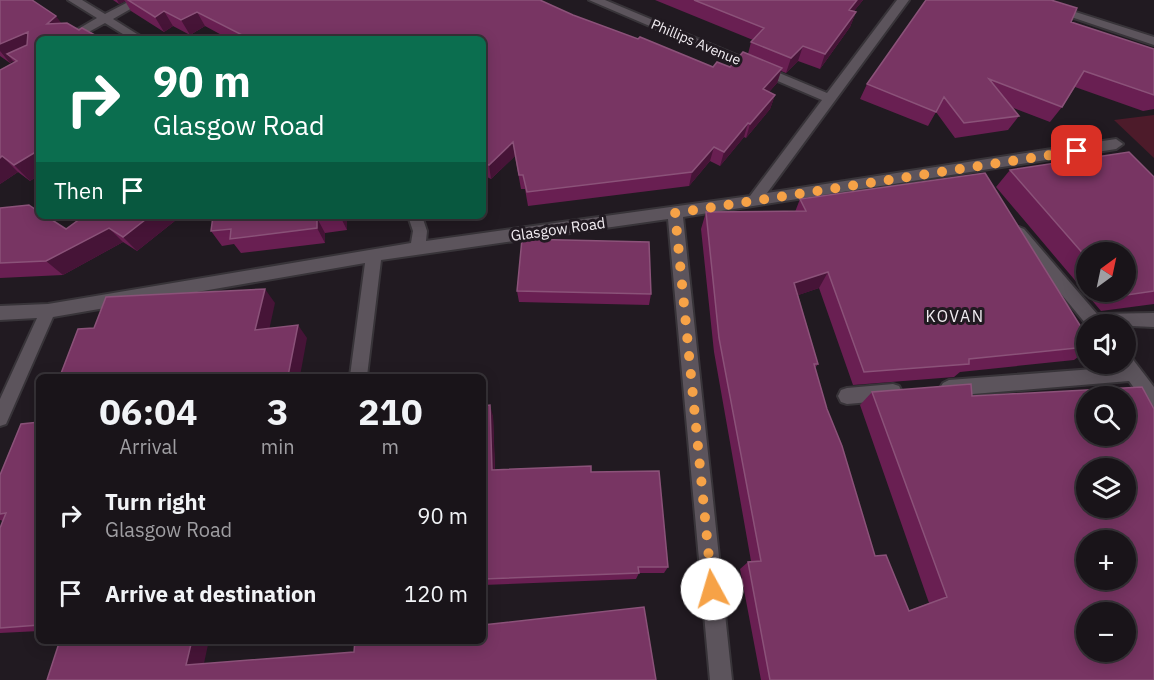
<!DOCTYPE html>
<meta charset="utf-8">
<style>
body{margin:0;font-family:"IBM Plex Sans",sans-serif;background:#262126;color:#f1f3f6;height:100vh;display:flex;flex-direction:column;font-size:22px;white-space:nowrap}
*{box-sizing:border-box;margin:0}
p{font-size:20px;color:#9f9ea2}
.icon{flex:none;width:33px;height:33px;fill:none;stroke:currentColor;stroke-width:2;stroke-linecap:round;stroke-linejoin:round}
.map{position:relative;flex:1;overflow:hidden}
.panel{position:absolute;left:36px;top:374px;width:450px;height:270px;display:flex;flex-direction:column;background:#191419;border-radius:9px;box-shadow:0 3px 15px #0003,0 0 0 2px #373338}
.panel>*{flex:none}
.guide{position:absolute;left:36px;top:36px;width:450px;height:183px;border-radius:9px;box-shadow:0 3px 15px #0003,0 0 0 2px #373338;background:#0b6e4f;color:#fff;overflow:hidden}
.needle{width:39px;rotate:33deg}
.tools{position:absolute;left:1076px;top:242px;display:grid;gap:12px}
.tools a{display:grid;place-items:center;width:60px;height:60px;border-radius:50%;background:#191419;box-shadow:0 3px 15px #0003,0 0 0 2px #373338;font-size:30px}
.pin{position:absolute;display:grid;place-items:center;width:51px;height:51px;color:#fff;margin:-26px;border-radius:12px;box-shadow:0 3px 9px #0006}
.me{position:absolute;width:66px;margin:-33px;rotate:354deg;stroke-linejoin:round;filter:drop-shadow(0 0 4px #0008)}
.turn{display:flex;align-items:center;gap:21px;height:126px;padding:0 18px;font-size:27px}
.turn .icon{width:78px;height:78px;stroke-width:2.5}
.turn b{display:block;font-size:42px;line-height:51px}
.then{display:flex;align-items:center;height:57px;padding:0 18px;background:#0003;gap:12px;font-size:22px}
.eta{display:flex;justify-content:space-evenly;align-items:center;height:102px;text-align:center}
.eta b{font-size:36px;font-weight:800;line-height:42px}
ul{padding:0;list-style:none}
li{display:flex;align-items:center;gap:18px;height:78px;padding:0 18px}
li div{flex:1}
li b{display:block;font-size:22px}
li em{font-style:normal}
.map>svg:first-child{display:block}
</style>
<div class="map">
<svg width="1154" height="680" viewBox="0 0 1154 680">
<rect width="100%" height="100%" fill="#211a21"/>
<path fill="#4d1b2a" d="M 1154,115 L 1154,158 L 1114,120 Z"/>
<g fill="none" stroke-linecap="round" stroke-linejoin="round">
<g stroke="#383439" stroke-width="4">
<path id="minor" d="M 68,0 L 82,0 L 105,14 L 132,0 L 146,0 L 113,19 L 145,39 L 131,39 L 105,23 L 76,39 L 61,39 L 97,18 Z
M 589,0 L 605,0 L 827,93 L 897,0 L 909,0 L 767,193 L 1116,139 L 1123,144 L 1116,149 L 683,217 L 732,680 L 710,680 L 668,219 L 381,260 L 367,376 L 350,376 L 365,263 L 53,317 L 6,424 L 0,426 L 0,399 L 37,318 L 0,320 L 0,306 L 48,304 L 411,243 L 413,231 L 408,216 L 422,216 L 427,231 L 426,241 L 750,196 L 822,100 Z
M 1021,0 L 1038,0 L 1154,37 L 1154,45 Z
M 1019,227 L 1024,229 L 1097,314 L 1154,313 L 1154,327 L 1086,324 L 1014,237 L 1012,233 Z
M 1125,355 L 1131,357 L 1154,387 L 1154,409 L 1148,407 L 1129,381 L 949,396 L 943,393 L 940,388 L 943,383 L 949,380 L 1119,367 L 1117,363 L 1125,363 Z
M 893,384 L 899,386 L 902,392 L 899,398 L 893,400 L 847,404 L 841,402 L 838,396 L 841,390 L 847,388 Z"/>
</g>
<use href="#minor" fill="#5c545c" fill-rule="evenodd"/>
</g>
<path fill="#691f52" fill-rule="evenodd" d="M 0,0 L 102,39 L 39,39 L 39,175 L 30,181 L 18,172 L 0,184 L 0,70 L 14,62 L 13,61 L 10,63 L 0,56 Z
M 113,0 L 540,0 L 573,15 L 713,67 L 730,67 L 748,54 L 751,42 L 753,40 L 655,0 L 863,0 L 854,11 L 856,12 L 850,27 L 820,69 L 798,61 L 786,73 L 781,71 L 777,83 L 769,92 L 775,95 L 770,109 L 746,138 L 744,137 L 720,166 L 710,161 L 689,186 L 528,206 L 525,189 L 521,189 L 515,156 L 491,179 L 483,175 L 483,39 L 229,39 L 205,26 L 190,35 L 173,26 L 164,32 L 131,11 L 125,1 L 119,4 Z
M 1071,22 L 1154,49 L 1154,109 L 1143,111 L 1075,87 L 1062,107 L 1050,122 L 1011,107 L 1019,116 L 1008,130 L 955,138 L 936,112 L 928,126 L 860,99 L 867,84 Z
M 1010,170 L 1154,177 L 1154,304 L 1101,311 L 996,187 ZM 1086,252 L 1125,291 L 1086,291 Z
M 800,199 L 1086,335 L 1086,351 L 1074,360 L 960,372 L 954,377 L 853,385 L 819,288 L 798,295 L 818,364 L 815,368 L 827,409 L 875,556 L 908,611 L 929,603 L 860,405 L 872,392 L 972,396 L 1154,680 L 761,680 L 740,569 L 748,562 L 751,561 L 714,352 L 701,229 L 706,212 L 795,212 Z
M 0,208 L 66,229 L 84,216 L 181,216 L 137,251 L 123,242 L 63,275 L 0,278 Z
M 213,216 L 347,216 L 347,230 L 325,233 L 325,243 L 241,253 L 234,244 L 222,246 L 211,231 Z
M 517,291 L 651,294 L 649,305 L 519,302 Z
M 483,406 L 493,416 L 495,470 L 591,472 L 668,567 L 664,573 L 639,573 L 636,579 L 483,585 Z
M 39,422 L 39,631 L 0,633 L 0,528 L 3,521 L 0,520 L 0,475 Z"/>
<path fill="#461437" d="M 117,0 L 124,0 L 125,1 L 119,4 Z
M 857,0 L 863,0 L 843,25 L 849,10 Z
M 164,11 L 173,26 L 164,32 L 155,17 Z
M 197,12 L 205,26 L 190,35 L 181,20 Z
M 856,12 L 850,27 L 820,69 L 825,54 Z
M 56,16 L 68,32 L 47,24 Z
M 28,32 L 39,46 L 7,54 L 13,61 L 10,63 L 0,51 L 0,44 Z
M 803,46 L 798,61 L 786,73 L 791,58 Z
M 782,68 L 777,83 L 758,104 L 763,89 Z
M 775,95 L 770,109 L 746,138 L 750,124 Z
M 748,123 L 744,137 L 720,166 L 724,152 Z
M 513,142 L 515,156 L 491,179 L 489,165 Z
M 714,147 L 710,161 L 689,186 L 692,172 Z
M 39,150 L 39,175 L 30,181 L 14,165 Z
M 2,156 L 18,172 L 0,184 L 0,158 Z
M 150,216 L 181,216 L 137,251 L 123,237 Z
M 340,216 L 347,216 L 347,230 Z
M 317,218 L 325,233 L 325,243 L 317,228 Z
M 109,228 L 123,242 L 63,275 L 46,261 Z
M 828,272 L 819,288 L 787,299 L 794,283 Z
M 265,289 L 275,303 L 266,344 L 255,330 Z
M 298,325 L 307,338 L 300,376 L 288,376 Z
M 490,405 L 493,416 L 495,480 L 492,470 Z
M 192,640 L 209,640 L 203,668 L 186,665 Z"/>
<path fill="#783563" stroke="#8b5279" stroke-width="1.5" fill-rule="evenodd" d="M 0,0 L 32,0 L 56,16 L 47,24 L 67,23 L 79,30 L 82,28 L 102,39 L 39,39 L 39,150 L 14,165 L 2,156 L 0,158 L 0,70 L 17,61 L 7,54 L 27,45 L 28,32 L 0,44 Z
M 128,0 L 540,0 L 573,15 L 638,39 L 640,37 L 713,67 L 717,62 L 730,67 L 743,52 L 782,68 L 763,89 L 775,95 L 750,124 L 748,123 L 724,152 L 714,147 L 692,172 L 527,192 L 523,175 L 519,175 L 513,142 L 489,165 L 483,162 L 483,39 L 250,39 L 197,12 L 181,20 L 164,11 L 155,17 Z
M 694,0 L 857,0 L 849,10 L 856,12 L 825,54 L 803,46 L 791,58 L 751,42 L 764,28 Z
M 926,0 L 1051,0 L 1077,8 L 1071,22 L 1154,49 L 1154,95 L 1084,71 L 1062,107 L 989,79 L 1019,116 L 964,123 L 944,97 L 936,112 L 867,84 Z
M 1129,152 L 1154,177 L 1154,291 L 1120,296 L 1116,291 L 1125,291 L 1125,252 L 1086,252 L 1086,257 L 1010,170 Z
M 985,173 L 1086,335 L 1086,347 L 969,359 L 969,364 L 864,372 L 828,272 L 794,283 L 818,364 L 814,364 L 827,409 L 842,446 L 875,556 L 886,555 L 909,611 L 947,597 L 872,392 L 971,384 L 972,396 L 1142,387 L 1154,409 L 1154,680 L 770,680 L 748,562 L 761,561 L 719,338 L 706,212 L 806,211 L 800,199 ZM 1086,396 L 1125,396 L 1125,435 L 1086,435 ZM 1086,468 L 1125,468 L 1125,507 L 1086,507 ZM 1086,540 L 1125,540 L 1125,579 L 1086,579 ZM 1086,612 L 1125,612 L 1125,651 L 1086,651 Z
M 29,205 L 39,212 L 39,216 L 46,216 L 66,229 L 84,216 L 150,216 L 123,237 L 109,228 L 46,261 L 0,263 L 0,208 Z
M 213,216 L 332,216 L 317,218 L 317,228 L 230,239 L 231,229 L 211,231 Z
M 522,239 L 649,242 L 651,294 L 517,291 Z
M 265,289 L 255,330 L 298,325 L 288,376 L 60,376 L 78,329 L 94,328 L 106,297 Z
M 490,405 L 492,470 L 591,466 L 591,472 L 659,471 L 668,567 L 638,567 L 639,573 L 483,579 L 483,406 Z
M 39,422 L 39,625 L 0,628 L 0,528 L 6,513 L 0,514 L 0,475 L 21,424 Z
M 644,607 L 656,680 L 47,680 L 60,640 L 192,640 L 186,665 L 354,652 L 355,640 L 483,640 L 483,625 Z"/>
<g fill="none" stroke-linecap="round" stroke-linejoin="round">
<path stroke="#f6a247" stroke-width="10" stroke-dasharray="0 18" d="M 712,589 L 675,213 L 1077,151"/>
</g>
<g text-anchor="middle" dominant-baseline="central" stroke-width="6" stroke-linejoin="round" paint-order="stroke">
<g font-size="14" fill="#f1ecf1" stroke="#211a21">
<text transform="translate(696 42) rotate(23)">Phillips Avenue</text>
</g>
<g font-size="15" fill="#f1ecf1" stroke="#211a21">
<text transform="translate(558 229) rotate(-8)">Glasgow Road</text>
</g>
<g font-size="16" letter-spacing="1.5" fill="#f1ecf1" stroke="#211a21">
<text x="955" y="316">KOVAN</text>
</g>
</g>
</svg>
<div class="tools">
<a><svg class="needle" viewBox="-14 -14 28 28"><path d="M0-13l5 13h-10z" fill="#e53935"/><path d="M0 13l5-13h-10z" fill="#9f9ea2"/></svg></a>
<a><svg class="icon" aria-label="sound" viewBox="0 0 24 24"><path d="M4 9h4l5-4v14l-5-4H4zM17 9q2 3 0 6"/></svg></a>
<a><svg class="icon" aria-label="search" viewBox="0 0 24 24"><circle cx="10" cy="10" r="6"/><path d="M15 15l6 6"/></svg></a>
<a><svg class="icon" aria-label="layers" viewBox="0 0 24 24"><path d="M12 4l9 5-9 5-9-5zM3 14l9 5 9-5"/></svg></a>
<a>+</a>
<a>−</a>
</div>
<div class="pin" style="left:1077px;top:151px;background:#d93025"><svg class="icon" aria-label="arrive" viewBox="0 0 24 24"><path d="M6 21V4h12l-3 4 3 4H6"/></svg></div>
<svg class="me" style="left:712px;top:589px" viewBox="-20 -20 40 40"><circle r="19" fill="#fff"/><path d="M0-13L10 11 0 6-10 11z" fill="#f6a247"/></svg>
<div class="guide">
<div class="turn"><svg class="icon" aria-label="right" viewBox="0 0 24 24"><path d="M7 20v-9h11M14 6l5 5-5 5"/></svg><div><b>90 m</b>Glasgow Road</div></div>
<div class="then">Then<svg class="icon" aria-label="arrive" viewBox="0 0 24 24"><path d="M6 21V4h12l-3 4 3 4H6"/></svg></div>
</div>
<section class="panel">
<div class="eta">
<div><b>06:04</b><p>Arrival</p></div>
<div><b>3</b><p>min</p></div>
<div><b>210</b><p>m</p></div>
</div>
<ul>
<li><svg class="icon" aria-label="right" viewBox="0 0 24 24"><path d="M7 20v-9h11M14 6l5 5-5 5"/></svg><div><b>Turn right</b><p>Glasgow Road</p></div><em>90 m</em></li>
<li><svg class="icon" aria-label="arrive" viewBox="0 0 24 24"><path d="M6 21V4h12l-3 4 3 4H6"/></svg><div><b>Arrive at destination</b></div><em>120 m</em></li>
</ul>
</section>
</div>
